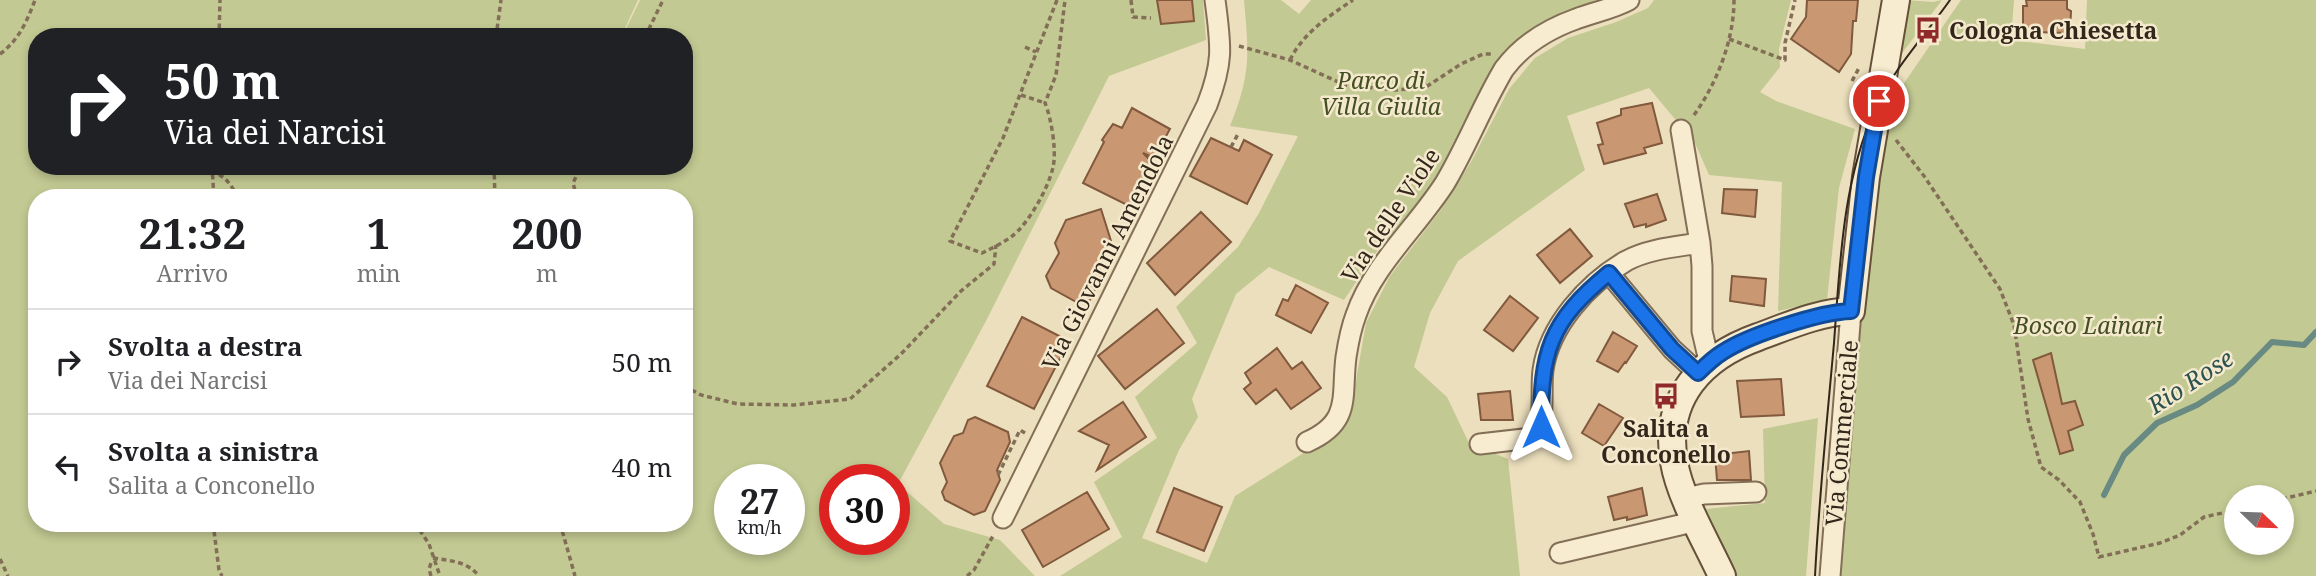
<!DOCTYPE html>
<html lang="it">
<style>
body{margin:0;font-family:"Noto Serif",serif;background:#f2f2f2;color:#202124;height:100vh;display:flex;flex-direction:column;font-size:26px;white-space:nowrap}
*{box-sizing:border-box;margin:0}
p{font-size:23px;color:#757577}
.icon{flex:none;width:38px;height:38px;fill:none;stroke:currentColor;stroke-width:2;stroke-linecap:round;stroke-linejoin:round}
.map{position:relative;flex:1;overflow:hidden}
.details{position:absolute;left:28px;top:189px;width:665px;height:343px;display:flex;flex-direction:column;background:#fff;border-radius:28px;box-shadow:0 4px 10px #0003}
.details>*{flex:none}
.hud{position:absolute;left:28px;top:28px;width:665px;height:147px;border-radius:28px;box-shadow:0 4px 10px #0003;background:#202124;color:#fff;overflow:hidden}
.needle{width:46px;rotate:113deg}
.controls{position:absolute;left:2224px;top:485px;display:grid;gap:14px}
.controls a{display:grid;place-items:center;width:70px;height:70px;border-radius:50%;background:#fff;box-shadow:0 4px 10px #0003;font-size:35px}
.speed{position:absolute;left:714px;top:464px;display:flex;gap:14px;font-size:35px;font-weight:700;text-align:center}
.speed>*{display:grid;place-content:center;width:91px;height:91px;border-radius:50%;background:#fff;box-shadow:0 4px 10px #0003;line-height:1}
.speed small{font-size:18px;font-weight:400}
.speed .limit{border:10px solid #d22;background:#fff;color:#111}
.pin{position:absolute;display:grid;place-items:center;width:60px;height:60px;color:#fff;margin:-30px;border:4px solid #fff;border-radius:50%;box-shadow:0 2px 7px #0007}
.me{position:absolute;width:77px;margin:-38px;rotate:0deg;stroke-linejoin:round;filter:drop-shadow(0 0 5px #0008)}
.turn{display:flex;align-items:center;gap:24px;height:147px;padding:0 21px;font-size:32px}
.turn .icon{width:91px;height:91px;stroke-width:2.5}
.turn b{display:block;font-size:49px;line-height:60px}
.eta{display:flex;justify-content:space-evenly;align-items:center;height:119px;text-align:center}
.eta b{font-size:42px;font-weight:700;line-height:49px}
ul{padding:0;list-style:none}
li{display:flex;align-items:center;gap:21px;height:105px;padding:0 21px;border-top:2px solid #e0e0e0}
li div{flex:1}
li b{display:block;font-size:26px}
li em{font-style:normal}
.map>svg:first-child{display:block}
</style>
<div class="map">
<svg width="2316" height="576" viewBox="0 0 2316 576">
<rect width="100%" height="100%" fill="#ecdfbd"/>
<path fill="#c2c992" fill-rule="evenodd" d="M 0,0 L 638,0 L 621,37 L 37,37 L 37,166 L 684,166 L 684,37 L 622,37 L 640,0 L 1203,0 L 1206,40 L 1109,76 L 986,321 L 898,484 L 944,524 L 1000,540 L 1035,576 L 0,576 ZM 37,198 L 684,198 L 684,523 L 37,523 ZM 730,480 L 789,480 L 789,539 L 730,539 ZM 835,480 L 894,480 L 894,539 L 835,539 Z
M 1244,0 L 1281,0 L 1299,14 L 1311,0 L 1619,0 L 1532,34 L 1407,225 L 1381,245 L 1344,300 L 1269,267 L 1236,294 L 1192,399 L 1198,417 L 1179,450 L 1142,538 L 1207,563 L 1235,496 L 1302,454 L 1344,424 L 1354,392 L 1366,323 L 1390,276 L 1440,211 L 1471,162 L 1509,89 L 1535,58 L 1568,38 L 1616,22 L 1648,8 L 1654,0 L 1791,0 L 1779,49 L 1780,67 L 1760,92 L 1776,101 L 1855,129 L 1839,188 L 1827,300 L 1778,311 L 1782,182 L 1709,175 L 1695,143 L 1649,88 L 1567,116 L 1585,170 L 1458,261 L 1430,313 L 1414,367 L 1447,397 L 1469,443 L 1508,459 L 1520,576 L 1060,576 L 1122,537 L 1094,482 L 1157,438 L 1135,397 L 1197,343 L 1176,307 L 1238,247 L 1259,213 L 1298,136 L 1230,126 C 1251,74 1249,55 1244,0 Z
M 1905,0 L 1933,2 L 1942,0 L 1891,68 Z
M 1961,0 L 2014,0 L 2011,40 L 2085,49 L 2087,0 L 2316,0 L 2316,576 L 1840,576 L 1859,326 L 1883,114 ZM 2236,497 L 2282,497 L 2282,542 L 2236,542 Z
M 1818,418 L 1806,576 L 1735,576 L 1706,509 L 1765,503 L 1763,429 Z"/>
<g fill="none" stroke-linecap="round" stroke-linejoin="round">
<path stroke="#698a82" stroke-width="6" d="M 2104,495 L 2124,455 L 2157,423 L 2197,405 L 2233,382 L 2272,342 L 2304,345 L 2316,332"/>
</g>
<path fill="#c99873" stroke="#81593d" stroke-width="2" d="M 1157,0 L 1192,0 L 1194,21 L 1161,24 Z
M 1807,0 L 1858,0 L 1856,21 L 1853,21 L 1851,54 L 1839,72 L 1791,39 L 1806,17 Z
M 2026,0 L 2067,0 L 2067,9 L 2071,11 L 2070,33 L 2032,32 L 2031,28 L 2023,27 L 2023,6 L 2027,6 Z
M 1652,103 L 1662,143 L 1644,148 L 1646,153 L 1604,164 L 1598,145 L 1603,144 L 1597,123 L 1621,115 L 1621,109 Z
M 1132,108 L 1170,129 L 1154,158 L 1143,153 L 1152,162 L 1129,206 L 1083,183 L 1104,142 L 1102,140 L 1113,124 L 1122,128 Z
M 1211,138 L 1239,151 L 1244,140 L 1272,155 L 1247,204 L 1190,176 Z
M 1724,189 L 1757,190 L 1755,217 L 1722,213 Z
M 1657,194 L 1666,220 L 1646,227 L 1646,224 L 1634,227 L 1625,204 Z
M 1101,209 L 1111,241 L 1099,267 L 1102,274 L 1090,300 L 1078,303 L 1051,288 L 1046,276 L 1059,253 L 1055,243 L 1066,220 Z
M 1201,212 L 1231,242 L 1175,295 L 1147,263 Z
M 1570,229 L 1592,256 L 1560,283 L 1537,255 Z
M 1732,276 L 1766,279 L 1764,306 L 1730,301 Z
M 1296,285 L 1328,303 L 1311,333 L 1276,315 L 1283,299 L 1288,301 Z
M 1510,296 L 1538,318 L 1513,351 L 1484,330 Z
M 1157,309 L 1184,343 L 1125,389 L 1098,356 Z
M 1022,317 L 1069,341 L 1034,409 L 987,386 Z
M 1613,332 L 1637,346 L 1626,363 L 1625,362 L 1618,372 L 1597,361 Z
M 1277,348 L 1292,369 L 1302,362 L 1321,388 L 1291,409 L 1276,389 L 1256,404 L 1244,389 L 1251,383 L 1245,373 Z
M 2051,353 L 2062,404 L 2075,401 L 2083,425 L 2068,431 L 2073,450 L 2060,454 L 2033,360 Z
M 1781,379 L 1784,415 L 1741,417 L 1737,381 Z
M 1510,391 L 1513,420 L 1481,420 L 1478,394 Z
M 1123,402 L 1146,437 L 1097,470 L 1109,445 L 1079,431 Z
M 1599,404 L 1623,418 L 1604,446 L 1582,433 Z
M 975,417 L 1008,432 L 1010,442 L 997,470 L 1000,480 L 985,511 L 974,515 L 945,500 L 942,492 L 947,482 L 940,463 L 954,436 L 963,433 L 968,420 Z
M 1749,451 L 1751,480 L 1717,480 L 1715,455 Z
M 1174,488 L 1222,507 L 1204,551 L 1157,532 Z
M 1642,488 L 1647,515 L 1627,520 L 1627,517 L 1614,520 L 1608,497 Z
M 1087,492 L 1109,529 L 1043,567 L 1022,530 Z"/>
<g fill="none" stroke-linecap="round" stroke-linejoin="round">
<g stroke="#836f57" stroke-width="23">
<path id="minor" d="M 1681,130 L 1700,243 L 1702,266 L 1702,331 L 1709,361
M 1609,273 L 1672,349 L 1698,373
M 1307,442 C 1352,422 1341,397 1346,357 C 1348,344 1351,328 1356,315 C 1373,265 1417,227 1445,183 C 1467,146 1482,106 1504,69 C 1522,45 1548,29 1576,19 C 1594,12 1613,9 1629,0
M 1480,444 L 1532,438 C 1547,420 1540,393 1543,370 C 1549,326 1588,283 1626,261 C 1648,249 1675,247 1700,243
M 1686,498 L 1704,494 L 1756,492
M 1003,518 L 1207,105 C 1224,61 1221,46 1215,0
M 1560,553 L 1697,521
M 1830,576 L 1851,311"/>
</g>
<g stroke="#65503a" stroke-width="30">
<path id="secondary" d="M 1722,576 C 1707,543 1680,498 1674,462 C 1663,398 1702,357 1758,337 C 1788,326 1819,312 1851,311 L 1866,177 L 1896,0"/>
</g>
<path stroke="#836f57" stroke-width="3.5" stroke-dasharray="5 3.5" stroke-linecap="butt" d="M 1057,0 L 1003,138 L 950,241 L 982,253 C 992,248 1003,243 1011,237 C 1028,225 1049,187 1053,167 C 1057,151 1051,117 1045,103 L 1056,75 L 1065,0
M 1131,0 L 1133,17 L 1151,18
M 219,37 L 220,0
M 496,37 L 501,0
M 645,37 L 663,0
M 1729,39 L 1785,60 L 1785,43 L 1795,0
M 1239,46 L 1290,60 L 1345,85 L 1396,90 L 1426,87 L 1461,64 L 1483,54 L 1491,54
M 1025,47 L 1036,52
M 0,54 C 19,40 27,21 35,0
M 1290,60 C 1303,33 1329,16 1353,0
M 1852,81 L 1859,68
M 1021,95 L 1045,103
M 1694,115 C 1717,83 1734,40 1734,0
M 1896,140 L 1924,176 L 2000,289 L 2014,325 L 2028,419 L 2041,467 L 2059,480 L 2080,502 L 2093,534 L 2099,557 L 2160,543 L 2180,535 L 2204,517 L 2236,510
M 1231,147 L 1238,134
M 212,166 L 214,198
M 494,166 L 495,198
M 211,171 C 225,176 232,184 237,198
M 577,198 L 573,183 L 581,166
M 684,386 L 701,395 L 738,404 L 794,405 L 850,399 L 901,354 L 961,291 L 994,264 L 996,245
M 998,475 L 1020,430 L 1025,433
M 2282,499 L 2316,491
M 213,523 L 219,570 L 222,576
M 415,523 L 429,544 L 440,576
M 560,523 L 575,576
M 433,558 C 451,561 467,561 479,576
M 0,559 L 8,576
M 431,576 L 429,569 L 432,560
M 967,576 L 974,570 L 994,534"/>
<use href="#minor" stroke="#f7eccf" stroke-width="19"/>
<use href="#secondary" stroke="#f7eccf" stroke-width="26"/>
<path stroke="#33271b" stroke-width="2" d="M 1815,576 C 1819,498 1827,421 1834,343 C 1840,264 1842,183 1875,109 C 1893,69 1925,36 1950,0"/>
</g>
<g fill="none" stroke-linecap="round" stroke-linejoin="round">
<g stroke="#114b97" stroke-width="18">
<path id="route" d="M 1541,427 C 1541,352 1549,322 1609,273 L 1672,349 L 1698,373 C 1706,365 1713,358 1723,352 C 1749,335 1820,312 1851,311 L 1866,177 L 1879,101"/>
</g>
<use href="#route" stroke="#1a73e8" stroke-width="12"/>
</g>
<defs>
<g id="bus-bare" transform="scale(2.1)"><path d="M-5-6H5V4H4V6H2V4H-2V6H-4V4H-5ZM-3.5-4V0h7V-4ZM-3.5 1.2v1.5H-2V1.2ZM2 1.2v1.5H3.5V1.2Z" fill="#902929" stroke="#f4e9cc" stroke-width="2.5" paint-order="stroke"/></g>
</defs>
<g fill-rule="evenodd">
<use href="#bus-bare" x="1928" y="30"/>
<use href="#bus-bare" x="1666" y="396"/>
</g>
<g text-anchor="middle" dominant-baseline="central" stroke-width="5" stroke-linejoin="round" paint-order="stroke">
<g font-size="23" font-weight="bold" fill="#33271b" stroke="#f4e9cc" text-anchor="start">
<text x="1949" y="30">Cologna Chiesetta</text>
<text x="1666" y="428" text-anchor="middle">Salita a<tspan x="1666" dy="26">Conconello</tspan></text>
</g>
<g font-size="23" font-style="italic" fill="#434f22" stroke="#f4e9cc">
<text x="1381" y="80">Parco di<tspan x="1381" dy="26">Villa Giulia</tspan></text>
<text x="2088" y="325">Bosco Lainari</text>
</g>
<g font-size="23" fill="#33271b" stroke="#f4e9cc">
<text transform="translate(1390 215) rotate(-56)">Via delle Viole</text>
<text transform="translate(1107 252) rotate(-63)">Via Giovanni Amendola</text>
<text transform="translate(1841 433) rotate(-85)">Via Commerciale</text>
</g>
<g font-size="24" font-style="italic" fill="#2b5250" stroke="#f4e9cc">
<text transform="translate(2190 381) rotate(-33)">Rio Rose</text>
</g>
</g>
</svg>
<div class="controls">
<a><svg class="needle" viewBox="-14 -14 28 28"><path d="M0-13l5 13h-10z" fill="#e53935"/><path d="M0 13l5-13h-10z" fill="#757577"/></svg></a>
</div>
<div class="speed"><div>27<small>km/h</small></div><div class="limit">30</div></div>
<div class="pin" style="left:1879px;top:101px;background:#d93025"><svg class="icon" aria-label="arrive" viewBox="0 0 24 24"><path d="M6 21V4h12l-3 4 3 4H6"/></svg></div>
<svg class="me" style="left:1541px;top:427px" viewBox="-20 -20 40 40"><path d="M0-17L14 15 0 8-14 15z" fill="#1a73e8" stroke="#fff" stroke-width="4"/></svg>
<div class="hud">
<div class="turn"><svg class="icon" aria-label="right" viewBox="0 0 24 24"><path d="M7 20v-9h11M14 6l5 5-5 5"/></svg><div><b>50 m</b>Via dei Narcisi</div></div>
</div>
<section class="details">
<div class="eta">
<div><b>21:32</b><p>Arrivo</p></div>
<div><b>1</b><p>min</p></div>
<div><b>200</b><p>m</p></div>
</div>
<ul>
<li><svg class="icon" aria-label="right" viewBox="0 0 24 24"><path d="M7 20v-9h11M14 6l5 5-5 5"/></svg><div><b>Svolta a destra</b><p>Via dei Narcisi</p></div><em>50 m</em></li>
<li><svg class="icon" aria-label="left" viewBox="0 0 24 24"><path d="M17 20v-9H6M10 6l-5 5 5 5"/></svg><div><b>Svolta a sinistra</b><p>Salita a Conconello</p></div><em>40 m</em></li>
</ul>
</section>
</div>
